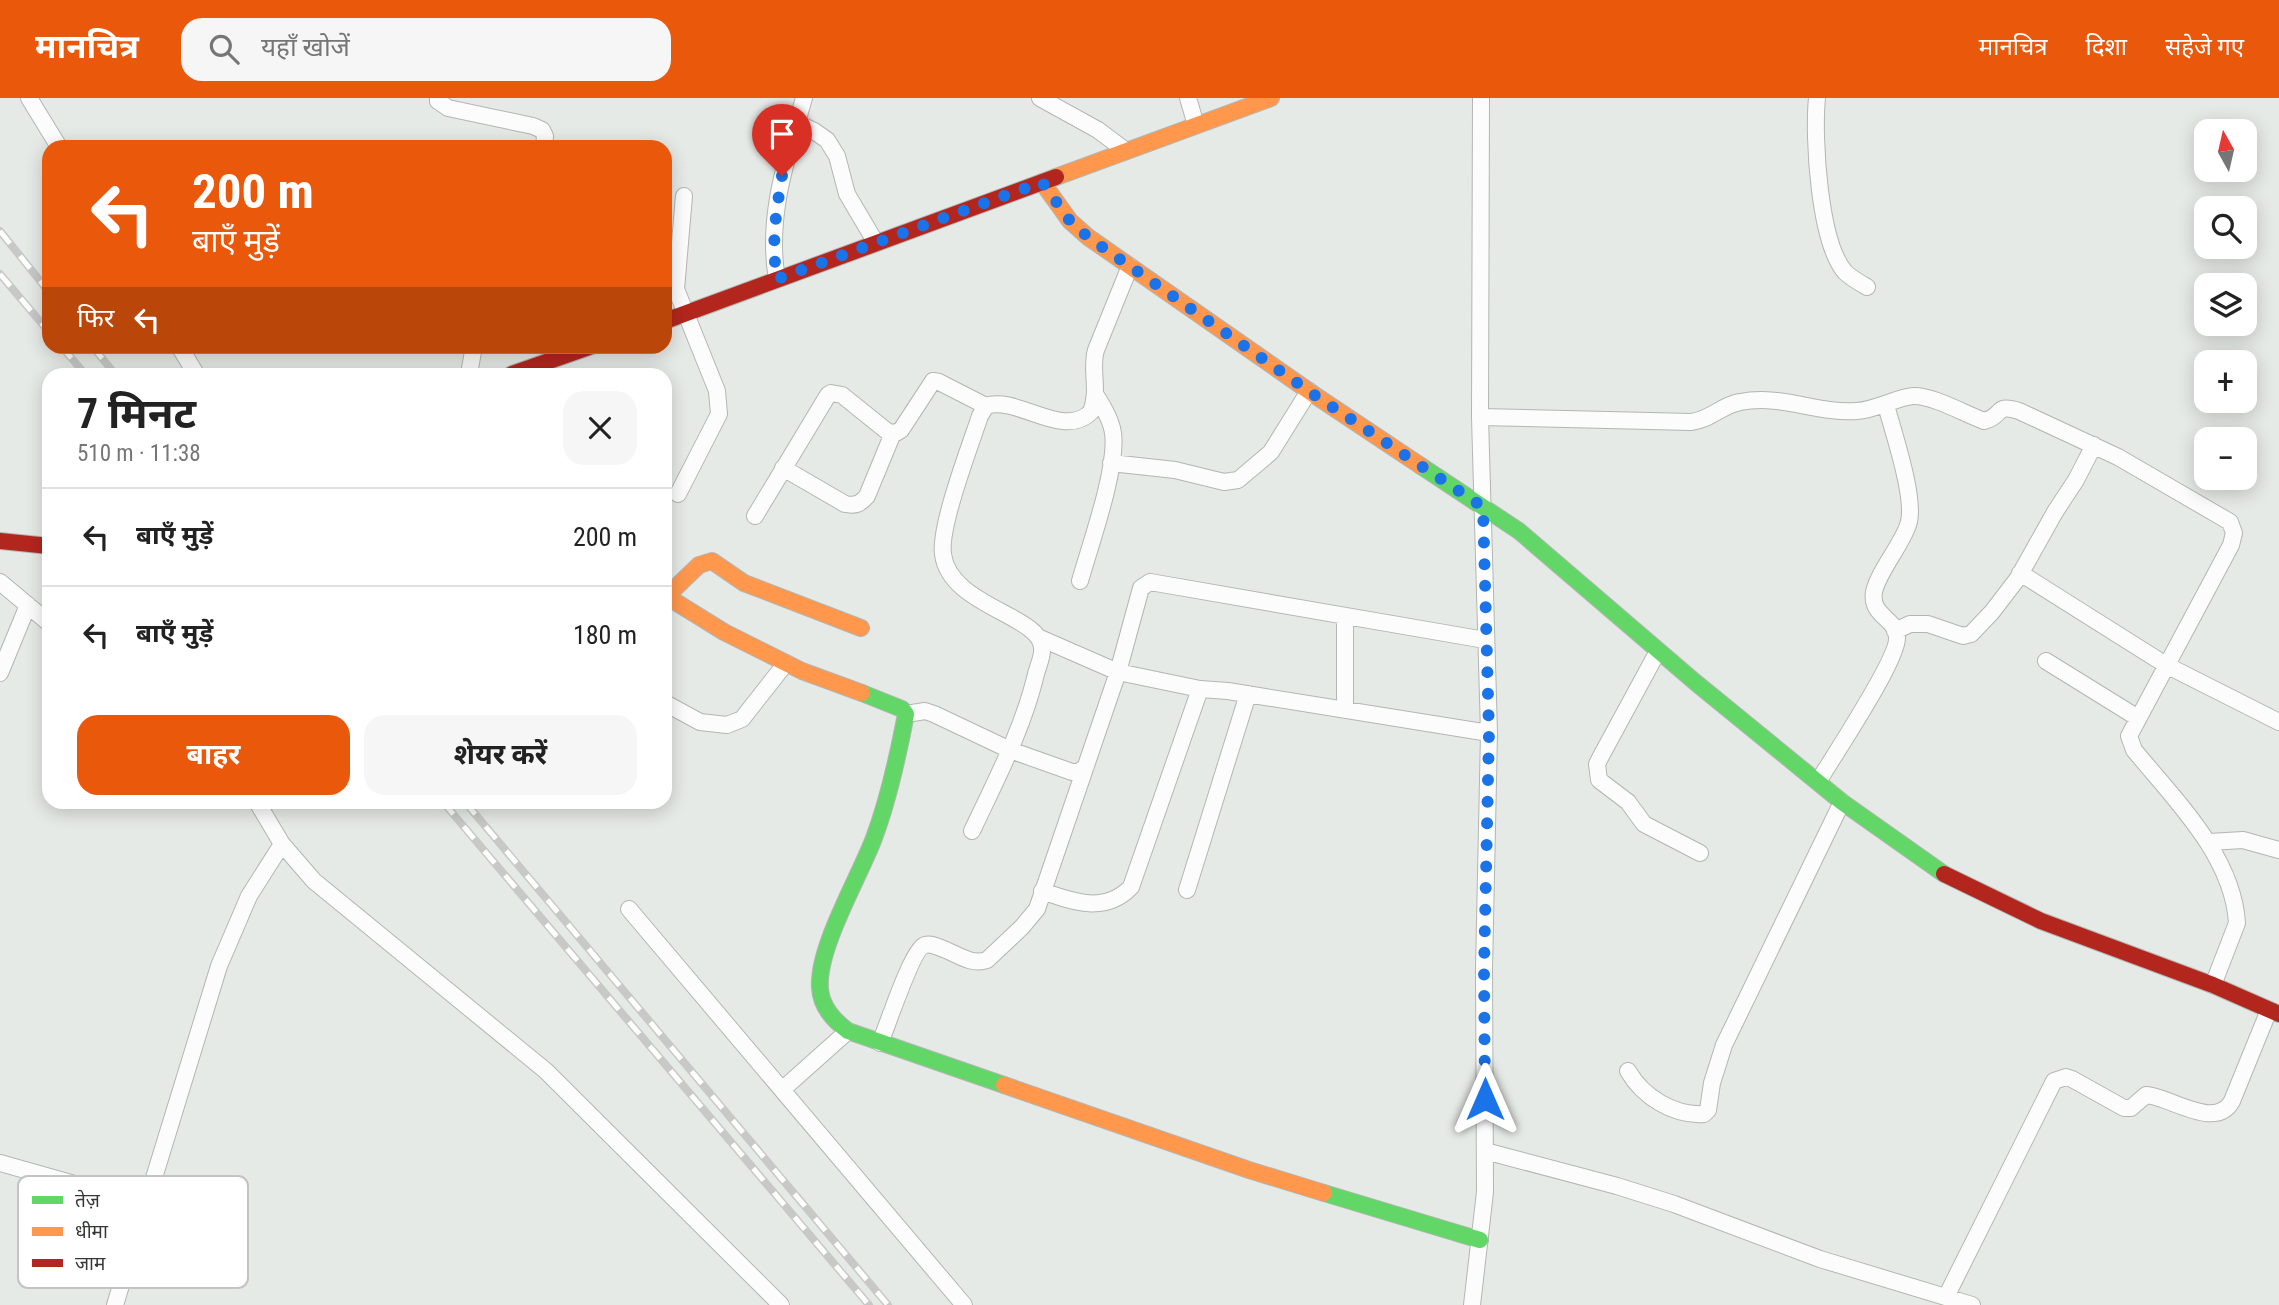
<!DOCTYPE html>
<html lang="hi">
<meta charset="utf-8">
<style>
body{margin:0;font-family:"Roboto Condensed","Noto Sans Devanagari",sans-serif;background:#f6f6f6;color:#222;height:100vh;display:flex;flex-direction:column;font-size:26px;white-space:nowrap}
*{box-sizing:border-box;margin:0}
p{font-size:23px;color:#767676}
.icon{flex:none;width:38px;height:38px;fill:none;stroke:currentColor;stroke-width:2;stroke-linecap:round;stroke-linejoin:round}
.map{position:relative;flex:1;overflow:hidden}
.panel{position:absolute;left:42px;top:270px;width:630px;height:441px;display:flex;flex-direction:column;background:#fff;border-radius:21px;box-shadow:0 4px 18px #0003}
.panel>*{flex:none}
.hud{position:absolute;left:42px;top:42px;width:630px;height:214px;border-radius:21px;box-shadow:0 4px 18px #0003;background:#ea580c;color:#fff;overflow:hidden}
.needle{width:46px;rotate:352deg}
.tools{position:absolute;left:2194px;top:21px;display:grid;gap:14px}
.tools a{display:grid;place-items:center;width:63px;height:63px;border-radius:14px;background:#fff;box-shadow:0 4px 18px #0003;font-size:35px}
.pin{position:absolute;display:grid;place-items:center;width:60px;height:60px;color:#fff;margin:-72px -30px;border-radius:50% 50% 50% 0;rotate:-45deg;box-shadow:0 0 7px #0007}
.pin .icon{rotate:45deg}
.me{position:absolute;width:77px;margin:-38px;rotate:0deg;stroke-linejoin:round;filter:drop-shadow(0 0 5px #0008)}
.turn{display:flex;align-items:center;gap:24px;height:147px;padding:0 35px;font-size:32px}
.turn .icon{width:91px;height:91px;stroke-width:2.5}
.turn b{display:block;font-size:49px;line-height:60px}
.then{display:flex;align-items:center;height:66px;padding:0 35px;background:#0003;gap:14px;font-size:26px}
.round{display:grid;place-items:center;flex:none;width:74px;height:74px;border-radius:21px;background:#f6f6f6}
.headline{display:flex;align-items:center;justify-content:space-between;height:119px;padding:0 35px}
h1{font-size:42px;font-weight:700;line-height:52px}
.action{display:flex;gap:14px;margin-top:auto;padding:14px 35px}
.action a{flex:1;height:80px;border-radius:21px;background:#ea580c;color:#fff;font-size:28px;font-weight:700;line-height:80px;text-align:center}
.action a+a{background:#f6f6f6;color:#222}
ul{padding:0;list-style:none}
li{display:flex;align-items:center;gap:21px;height:98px;padding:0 35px;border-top:2px solid #e0e0e0}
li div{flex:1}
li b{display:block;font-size:26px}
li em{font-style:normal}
header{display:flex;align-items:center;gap:42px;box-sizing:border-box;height:98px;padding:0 35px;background:#ea580c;color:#fff}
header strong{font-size:33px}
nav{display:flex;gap:38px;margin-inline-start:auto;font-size:24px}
.search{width:490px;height:63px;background:#f6f6f6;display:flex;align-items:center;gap:18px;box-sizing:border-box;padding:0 24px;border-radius:21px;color:#767676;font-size:26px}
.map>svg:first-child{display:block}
</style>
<header>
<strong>मानचित्र</strong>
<div class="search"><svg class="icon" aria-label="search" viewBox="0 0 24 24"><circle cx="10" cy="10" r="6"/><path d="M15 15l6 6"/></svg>यहाँ खोजें</div>
<nav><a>मानचित्र</a><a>दिशा</a><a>सहेजे गए</a></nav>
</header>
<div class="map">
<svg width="2279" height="1207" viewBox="0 0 2279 1207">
<rect width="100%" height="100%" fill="#e6eae6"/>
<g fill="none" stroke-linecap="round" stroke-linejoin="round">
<g stroke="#b3b6b3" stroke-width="18">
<path id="street" d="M 29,0 L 59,49
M 438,0 L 438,3 L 448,10 L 533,28 L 542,32 L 545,38 L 544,49
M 1040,0 L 1098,32 L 1126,53
M 1188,0 L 1196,27
M 1817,0 C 1813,39 1819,144 1845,174 C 1851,180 1860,185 1867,189
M 797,25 L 814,33 L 827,42 L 837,58 L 847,96 L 876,145
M 777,181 C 766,119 787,59 804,0
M 179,248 L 196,276
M 469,276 L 474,248
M 1480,319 L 1691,324 C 1710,322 1722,307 1740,304 C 1782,296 1818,316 1857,313 C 1876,312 1900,298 1914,298 C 1934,298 1965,316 1984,323 C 2004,318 1994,305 2019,313 L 2118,359 L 2230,424 L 2234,435 L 2231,447 L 2129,638 L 2134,652 C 2175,702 2233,758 2237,825 L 2213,887
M 1111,365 L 1175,372 L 1224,384 L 1238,382 L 1271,354 L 1309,293
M 783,370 L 845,406 C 856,408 860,406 867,398 L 893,335
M 678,396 L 719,316 L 717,293 L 676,191 L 684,98
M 755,418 L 828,297 L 831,295 L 842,297 L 888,334 L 896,335 L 901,332 L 933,283 L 939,284 L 986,308
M 2020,475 L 2166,567 L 2279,624
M 1080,483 C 1090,447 1118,370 1113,335 C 1111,321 1103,308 1095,296
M 0,484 L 49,525
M 1895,533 L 1910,526 L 1928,526 L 1963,538 L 1971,536 L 1992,514 L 2018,480 L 2055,414 L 2076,382 L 2094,347
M 1040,540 L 1118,574 L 1200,591 L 1228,593 L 1489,635
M 1658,553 L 1600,660 L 1597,666 L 1599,682 L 1628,704 L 1644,726 L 1700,755
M 2046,563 L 2138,620
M 0,575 L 28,507
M 665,605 L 700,624 L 727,627 L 742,621 L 786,565
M 1345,612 L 1345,519
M 906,616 L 925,613 L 934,616 L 1010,652 L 1072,674 L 1079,674 L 1085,669
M 1818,684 C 1832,660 1899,561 1897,539 C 1896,520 1870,518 1874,494 C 1878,474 1901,448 1908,427 C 1917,403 1893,334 1886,307
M 257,704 L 282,746 L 314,783 L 546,973 L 781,1207
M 972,733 C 996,682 1023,631 1036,576 C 1038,568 1043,558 1042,550 C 1041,517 949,508 943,456 C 939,429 970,348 980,318 L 986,308 C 1017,297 1063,342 1091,314 C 1100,291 1090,272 1096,252 L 1130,168
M 2209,744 L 2243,742 L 2279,752
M 1187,792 L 1248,596
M 1042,793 C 1073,804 1105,816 1131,789 L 1200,591
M 629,811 L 964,1207
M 880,945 C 887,929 912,851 925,847 C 932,845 940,850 946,852 C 960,858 972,867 987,862 L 1022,829 L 1037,811 L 1118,574 L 1141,490 L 1150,484 L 1485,542
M 1628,973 C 1643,999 1674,1018 1704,1016 L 1708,1012 L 1712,985 L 1724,947 L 1842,704
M 783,991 L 848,933
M 1485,1053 L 1617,1088 L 1674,1106 L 1820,1161 L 1972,1207
M 0,1065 L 145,1106
M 1946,1199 L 2054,983 L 2066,979 L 2072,981 L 2124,1010 L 2131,1010 L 2146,997 C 2171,999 2216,1033 2232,1003 L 2269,912
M 115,1207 L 219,868 L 249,798 L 282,746
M 1472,1207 L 1485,1094 L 1484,871 L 1489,635 L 1480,319 L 1481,0"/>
</g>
<g stroke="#b3b6b3" stroke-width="18">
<path id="fast" d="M 1421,368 L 1519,433 L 1695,584 L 1842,704 L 1944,776
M 862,595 L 902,611 L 906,616 C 898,658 889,700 874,740 C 859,780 817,850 820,890 C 821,909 833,922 848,933 L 1004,987
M 1324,1095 L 1480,1142"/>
</g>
<g stroke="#b3b6b3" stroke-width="18">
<path id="slow" d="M 1056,79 L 1271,0
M 1042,84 L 1070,123 L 1088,139 L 1316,298 L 1421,368
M 861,530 L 744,485 L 712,463 L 699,467 L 672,493 L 671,499 L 674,503 L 724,534 L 802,573 L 862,595
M 1004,987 L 1249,1072 L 1324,1095"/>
</g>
<g stroke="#b3b6b3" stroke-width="18">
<path id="jam" d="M 665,223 L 1056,79
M 512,276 L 592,248
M 0,443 L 49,448
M 1944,776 L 2041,823 L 2213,887 L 2279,916"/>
</g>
<use href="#street" stroke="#fbfcfb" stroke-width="16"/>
<use href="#fast" stroke="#63d668" stroke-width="16"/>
<use href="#slow" stroke="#ff974d" stroke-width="16"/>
<use href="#jam" stroke="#b3261e" stroke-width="16"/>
<g stroke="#c7c8c7" stroke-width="8">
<path id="rail" d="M 0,133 L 49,194
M 0,176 L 49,234
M 61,248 L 85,276
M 92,248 L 115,276
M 443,704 L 869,1207
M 465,704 L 888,1207"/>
</g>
<use href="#rail" stroke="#fff" stroke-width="5" stroke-dasharray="16" stroke-linecap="butt"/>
</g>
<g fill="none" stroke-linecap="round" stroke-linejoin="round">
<path stroke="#1a73e8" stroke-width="12" stroke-dasharray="0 21.6" d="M 782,78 C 776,115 771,144 777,181 L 1042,84 L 1070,123 L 1088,139 L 1316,298 L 1483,409 L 1489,635 L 1484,871 L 1485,1001"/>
</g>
<rect x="18" y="1078" width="230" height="112" rx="10" fill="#fff" stroke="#c2c3c2" stroke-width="2"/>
<rect x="32" y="1098" width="31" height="8" fill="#63d668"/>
<rect x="32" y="1129" width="31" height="9" fill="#ff974d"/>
<rect x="32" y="1161" width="31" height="8" fill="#b3261e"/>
<g font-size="19" fill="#353835">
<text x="75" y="1109">तेज़</text>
<text x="75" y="1140">धीमा</text>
<text x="75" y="1172">जाम</text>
</g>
</svg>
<div class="tools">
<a><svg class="needle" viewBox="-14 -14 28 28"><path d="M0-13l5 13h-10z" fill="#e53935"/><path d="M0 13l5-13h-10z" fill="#767676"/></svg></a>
<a><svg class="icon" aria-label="search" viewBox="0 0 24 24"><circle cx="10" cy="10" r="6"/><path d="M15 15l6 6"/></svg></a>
<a><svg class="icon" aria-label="layers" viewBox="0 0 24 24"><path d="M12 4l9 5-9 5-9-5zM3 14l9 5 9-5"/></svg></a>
<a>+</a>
<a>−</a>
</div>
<div class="pin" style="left:782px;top:78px;background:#d93025"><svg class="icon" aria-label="arrive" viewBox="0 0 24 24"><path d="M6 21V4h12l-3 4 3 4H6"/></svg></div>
<svg class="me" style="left:1485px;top:1001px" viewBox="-20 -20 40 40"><path d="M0-17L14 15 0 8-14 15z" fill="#1a73e8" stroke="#fff" stroke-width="4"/></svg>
<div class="hud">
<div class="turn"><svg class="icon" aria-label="left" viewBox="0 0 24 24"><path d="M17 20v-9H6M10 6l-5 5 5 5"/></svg><div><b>200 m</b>बाएँ मुड़ें</div></div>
<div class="then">फिर<svg class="icon" aria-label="left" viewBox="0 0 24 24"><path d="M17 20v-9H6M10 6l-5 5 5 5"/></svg></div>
</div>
<section class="panel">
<div class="headline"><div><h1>7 मिनट</h1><p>510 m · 11:38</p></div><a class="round"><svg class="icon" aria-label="close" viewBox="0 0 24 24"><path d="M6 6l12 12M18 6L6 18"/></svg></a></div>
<ul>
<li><svg class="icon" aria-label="left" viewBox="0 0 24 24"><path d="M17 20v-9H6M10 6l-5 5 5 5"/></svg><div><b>बाएँ मुड़ें</b></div><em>200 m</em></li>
<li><svg class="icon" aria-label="left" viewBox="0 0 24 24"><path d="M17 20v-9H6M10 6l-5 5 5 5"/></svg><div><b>बाएँ मुड़ें</b></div><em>180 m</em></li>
</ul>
<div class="action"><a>बाहर</a><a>शेयर करें</a></div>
</section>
</div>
